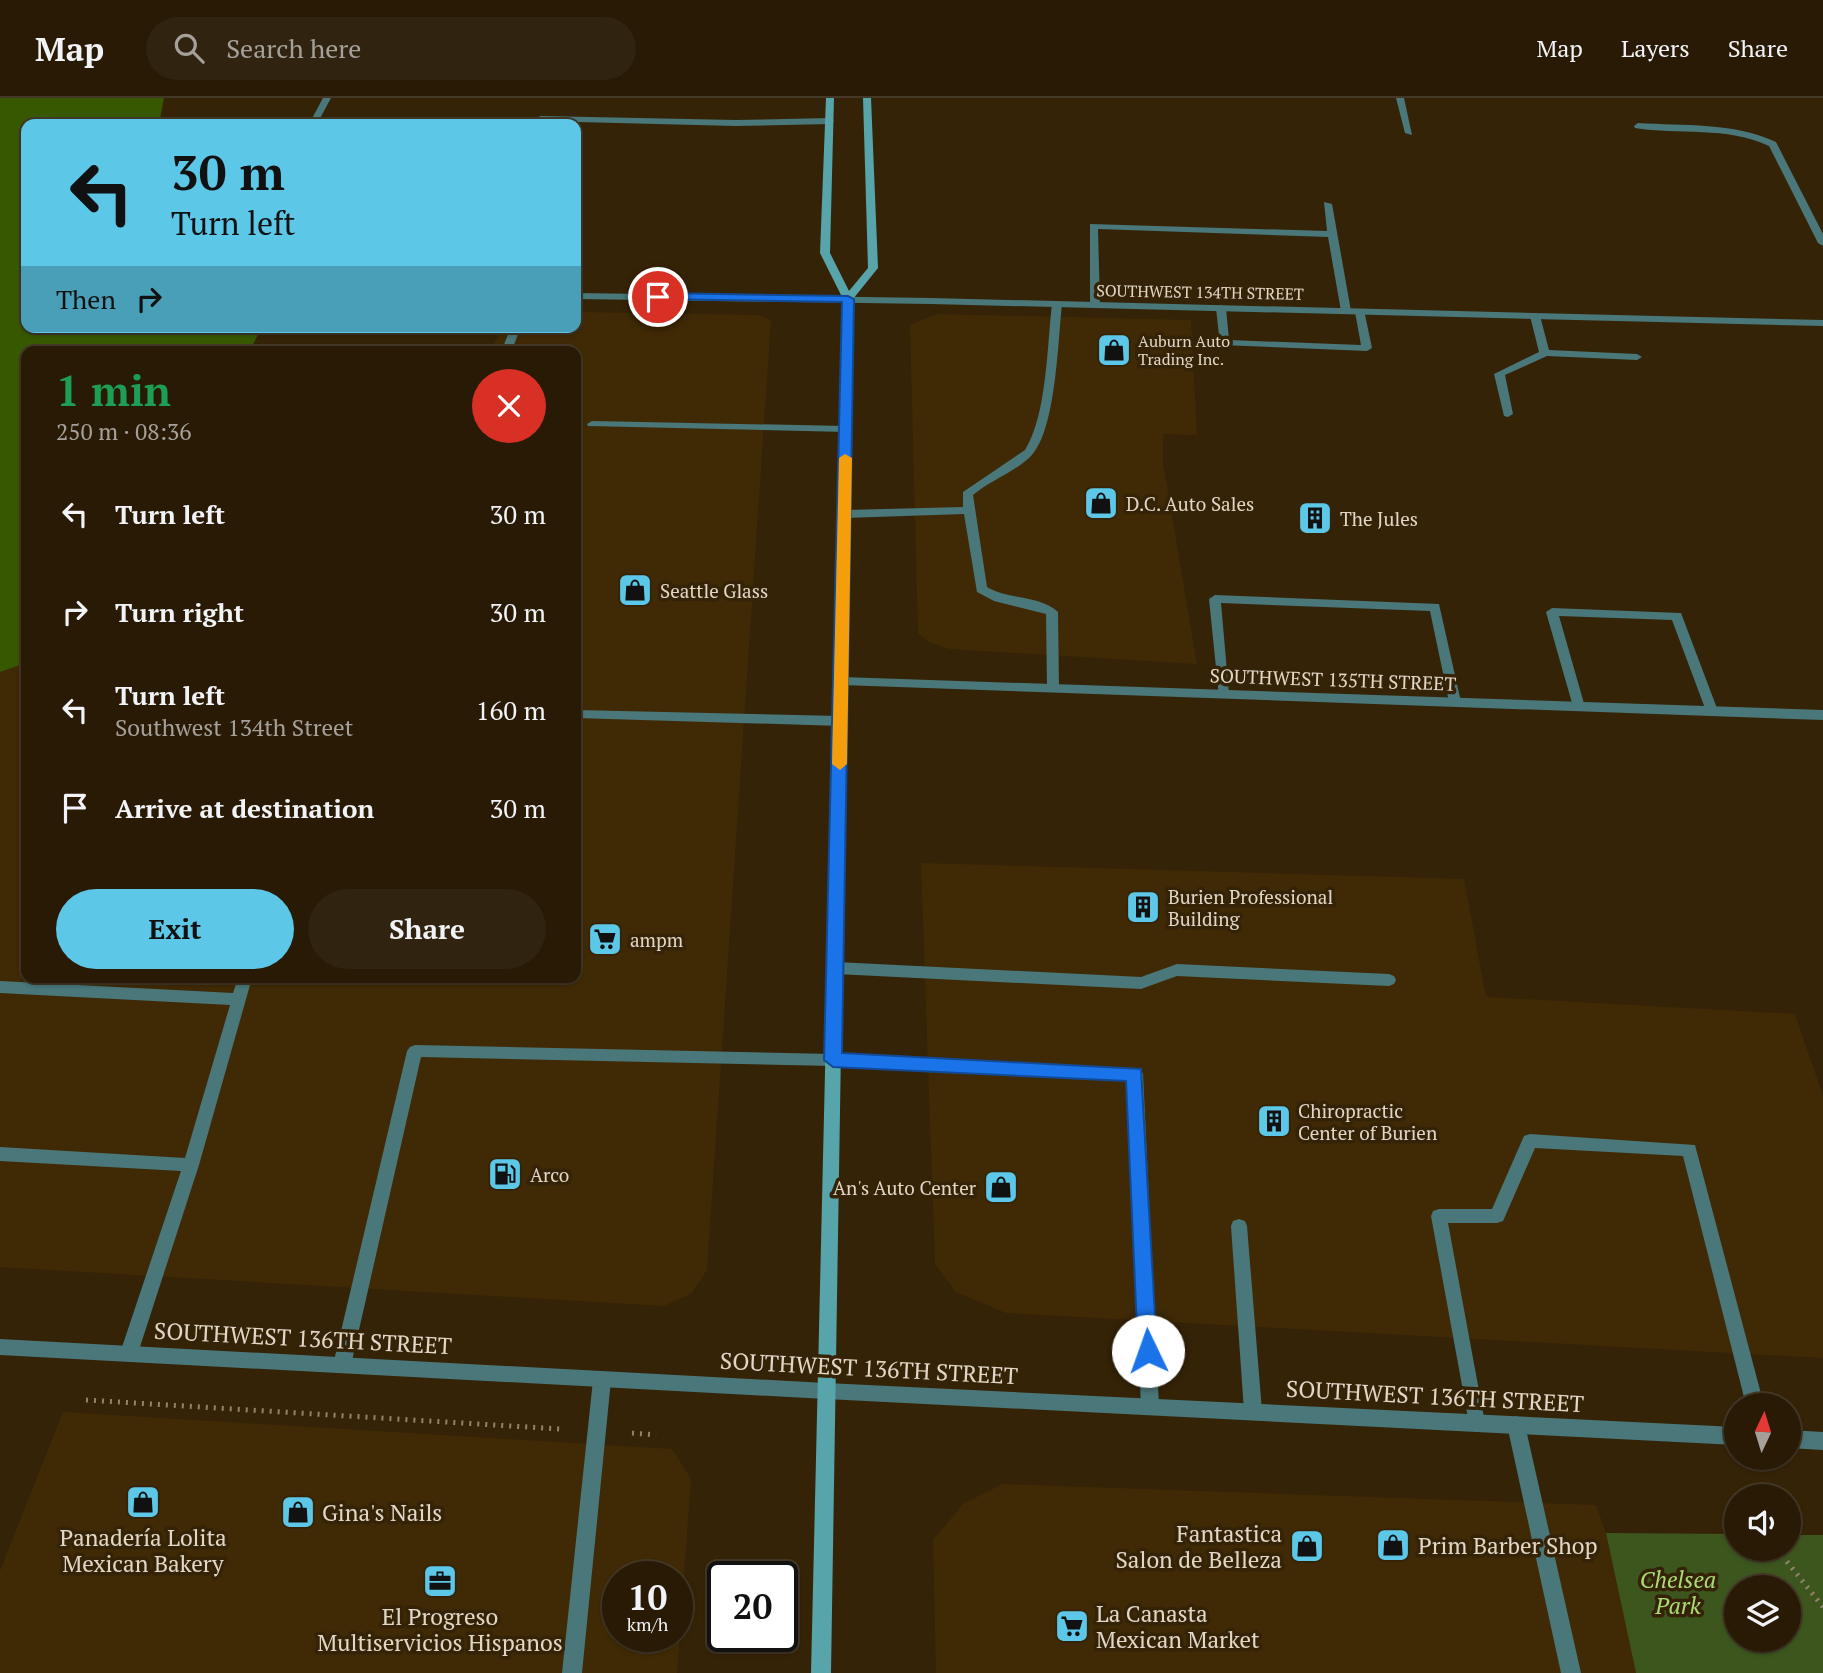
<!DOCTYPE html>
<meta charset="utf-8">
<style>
body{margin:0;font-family:"PT Serif",serif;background:#30230f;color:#f1f3f6;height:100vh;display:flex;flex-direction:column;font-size:26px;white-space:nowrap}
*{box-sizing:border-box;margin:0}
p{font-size:23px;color:#a5a19a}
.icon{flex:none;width:38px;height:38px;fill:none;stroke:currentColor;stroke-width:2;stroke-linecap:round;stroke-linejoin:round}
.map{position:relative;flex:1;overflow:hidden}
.drawer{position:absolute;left:21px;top:248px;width:560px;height:637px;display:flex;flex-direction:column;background:#281a05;border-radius:14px;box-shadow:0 2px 5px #0004,0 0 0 2px #443827}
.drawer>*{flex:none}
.banner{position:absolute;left:21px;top:21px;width:560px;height:214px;border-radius:14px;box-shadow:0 2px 5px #0004,0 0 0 2px #443827;background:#5cc7e7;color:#111;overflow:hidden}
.needle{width:46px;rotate:4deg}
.buttons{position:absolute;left:1724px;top:1295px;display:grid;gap:14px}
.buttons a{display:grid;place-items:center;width:77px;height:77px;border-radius:50%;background:#281a05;box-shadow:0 2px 5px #0004,0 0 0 2px #443827;font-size:35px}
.speed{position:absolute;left:602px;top:1463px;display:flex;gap:14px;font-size:35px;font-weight:700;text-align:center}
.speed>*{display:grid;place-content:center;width:91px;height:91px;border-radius:50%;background:#281a05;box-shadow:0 2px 5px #0004,0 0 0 2px #443827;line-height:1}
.speed small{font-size:18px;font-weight:400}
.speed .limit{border:4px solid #111;border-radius:10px;background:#fff;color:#111}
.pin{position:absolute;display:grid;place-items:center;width:60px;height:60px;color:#fff;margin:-30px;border:4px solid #fff;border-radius:50%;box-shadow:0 2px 7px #0007}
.me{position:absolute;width:77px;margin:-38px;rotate:357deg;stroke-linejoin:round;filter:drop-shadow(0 0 5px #0008)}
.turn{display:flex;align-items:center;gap:24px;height:147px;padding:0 35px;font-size:32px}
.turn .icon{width:91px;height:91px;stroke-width:2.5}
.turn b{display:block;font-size:49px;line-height:60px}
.then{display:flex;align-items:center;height:66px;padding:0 35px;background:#0003;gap:14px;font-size:26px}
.round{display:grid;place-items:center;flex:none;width:74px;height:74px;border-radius:37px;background:#30230f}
.overview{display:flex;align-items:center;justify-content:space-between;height:119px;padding:0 35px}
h1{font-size:42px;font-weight:700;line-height:52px;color:#1e9e55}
.cta{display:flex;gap:14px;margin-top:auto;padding:14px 35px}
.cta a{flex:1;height:80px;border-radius:42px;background:#5cc7e7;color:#111;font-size:28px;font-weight:700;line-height:80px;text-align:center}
.cta a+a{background:#30230f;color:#f1f3f6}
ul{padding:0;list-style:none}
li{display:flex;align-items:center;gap:21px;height:98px;padding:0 35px}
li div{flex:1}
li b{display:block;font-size:26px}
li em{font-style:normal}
header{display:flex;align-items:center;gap:42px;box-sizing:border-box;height:98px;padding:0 35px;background:#281a05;border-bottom:2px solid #443827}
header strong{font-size:33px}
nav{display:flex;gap:38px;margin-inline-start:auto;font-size:24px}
.search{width:490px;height:63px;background:#30230f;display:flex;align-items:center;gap:18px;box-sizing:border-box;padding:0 24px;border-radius:38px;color:#a5a19a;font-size:26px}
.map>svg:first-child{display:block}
</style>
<header>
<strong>Map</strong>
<div class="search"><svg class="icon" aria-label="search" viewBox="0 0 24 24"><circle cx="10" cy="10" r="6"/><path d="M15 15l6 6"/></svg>Search here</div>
<nav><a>Map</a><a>Layers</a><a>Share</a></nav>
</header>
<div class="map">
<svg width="1823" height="1575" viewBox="0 0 1823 1575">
<rect width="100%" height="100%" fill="#352307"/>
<path fill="#402a05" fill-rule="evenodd" d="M 576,214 L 759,217 L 771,222 L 707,1172 L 692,1195 L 664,1208 L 0,1169 L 0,574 L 26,565 L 26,880 L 576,880 L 576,254 L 490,254 L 502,229 L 576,229 Z
M 937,216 L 1191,222 L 1197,337 L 1163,336 L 1163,365 L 1197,566 L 950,551 L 929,544 L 918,535 L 910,227 Z
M 921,765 L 1464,781 L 1486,899 L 1795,916 L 1823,998 L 1823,1260 L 1006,1215 L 956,1194 L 935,1166 Z
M 63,1314 L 672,1351 L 691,1381 L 677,1575 L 0,1575 L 0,1473 ZM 618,1479 L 677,1479 L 677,1538 L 618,1538 Z
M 1003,1386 L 1596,1407 L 1606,1435 L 1636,1575 L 936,1575 L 933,1442 L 963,1406 Z"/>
<path fill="#3d561e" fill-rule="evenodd" d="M 1606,1435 L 1736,1436 L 1736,1451 L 1788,1451 L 1789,1437 L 1823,1437 L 1823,1575 L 1636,1575 ZM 1736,1489 L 1788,1489 L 1788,1542 L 1736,1542 Z"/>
<path fill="#385800" d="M 0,0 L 164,0 L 159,26 L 26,26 L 26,229 L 262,229 L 249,254 L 26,254 L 26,565 L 0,574 Z"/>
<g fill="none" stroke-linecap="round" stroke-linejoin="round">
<path stroke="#92836e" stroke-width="5" stroke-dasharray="2 6" stroke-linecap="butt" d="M 86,1302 L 560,1331
M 632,1335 L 656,1337
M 1777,1451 L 1823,1509"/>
<path fill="#49777a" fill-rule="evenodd" d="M 1396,0 L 1404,0 L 1412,37 L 1405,35 Z
M 541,18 L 736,22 L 830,20 L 834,23 L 830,26 L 736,28 L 538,23 L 538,19 Z
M 1638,25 C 1684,28 1733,24 1776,44 L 1823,136 L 1823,148 L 1818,145 L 1769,48 C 1726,28 1680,37 1635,30 L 1634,28 Z
M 1324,104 L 1332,106 L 1351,213 L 1350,215 L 1341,213 L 1328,139 L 1098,131 L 1100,207 L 1095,210 L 1090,207 L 1090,126 L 1327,133 Z
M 1057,203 L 1062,206 C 1058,242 1056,333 1031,358 C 1015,374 991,382 973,397 L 987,489 C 1008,502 1040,497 1058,514 L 1059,590 L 1053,594 L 1047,590 L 1046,516 L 994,503 L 977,494 L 964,416 L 845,420 L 839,416 L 845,412 L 963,409 L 963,394 L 1025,352 C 1047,317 1047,247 1052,206 Z
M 1221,207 L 1226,210 L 1229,242 L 1361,247 L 1355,214 L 1364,212 L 1372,250 L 1367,253 L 1220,247 L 1216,210 Z
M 1535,215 L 1540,218 L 1549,252 L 1637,256 L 1642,259 L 1637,262 L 1547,258 L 1505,277 L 1513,316 L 1508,319 L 1504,318 L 1494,276 L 1539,254 L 1530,218 Z
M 511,229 L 521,229 L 511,254 L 501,254 Z
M 592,323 L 846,328 L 851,331 L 846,334 L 588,328 L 587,326 Z
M 1215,497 L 1439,506 L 1461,604 L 1455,608 L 1449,604 L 1430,513 L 1221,505 L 1229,596 L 1223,600 L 1219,599 L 1209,501 Z
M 1552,510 L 1681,515 L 1718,613 L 1717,616 L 1707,616 L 1706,613 L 1672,522 L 1559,518 L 1585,609 L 1584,612 L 1574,612 L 1546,514 Z
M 576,612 L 841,618 L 847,623 L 841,628 L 576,620 Z
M 836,864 L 1141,879 L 1177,866 L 1389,876 L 1394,878 L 1396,882 L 1394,886 L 1389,888 L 1177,878 L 1141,891 L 836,876 L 831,874 L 829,870 L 831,866 Z
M 238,880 L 252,880 L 199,1067 L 138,1255 L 135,1261 L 129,1263 L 123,1261 L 120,1255 L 181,1073 L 0,1063 L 0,1049 L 185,1060 L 230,907 L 0,895 L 0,883 L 233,895 Z
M 415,947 L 833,956 L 1140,971 L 1143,976 L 1159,1309 L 1156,1315 L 1150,1317 L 1144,1315 L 1141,1309 L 1128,982 L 833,968 L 421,959 L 351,1267 L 348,1273 L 342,1275 L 336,1273 L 333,1267 L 407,953 L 410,949 Z
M 1530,1036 L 1695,1047 L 1764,1307 L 1746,1307 L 1683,1058 L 1535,1050 L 1503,1123 L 1497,1125 L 1448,1125 L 1485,1325 L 1482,1331 L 1476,1334 L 1470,1331 L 1431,1118 L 1433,1113 L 1439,1111 L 1492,1111 L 1524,1038 Z
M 1239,1121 L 1245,1123 L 1247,1128 L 1262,1313 L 1259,1319 L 1253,1321 L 1247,1319 L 1244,1313 L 1231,1128 L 1233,1123 Z
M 602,1274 L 608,1276 L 611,1282 L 582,1575 L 562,1575 L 593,1282 L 596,1276 Z
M 1516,1318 L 1522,1321 L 1525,1327 L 1581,1575 L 1561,1575 L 1507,1327 L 1510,1321 Z"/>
<path fill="#49777a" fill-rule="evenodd" d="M 323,0 L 331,0 L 317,26 L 309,26 Z
M 576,195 L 931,200 L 1823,222 L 1823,228 L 931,206 L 576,201 Z
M 842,579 L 1823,612 L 1823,622 L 842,587 L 836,583 Z
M 0,1241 L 826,1285 L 832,1287 L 835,1293 L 832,1299 L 826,1301 L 0,1257 Z"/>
<path fill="#49777a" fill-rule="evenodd" d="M 826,1285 L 1736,1329 L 1736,1347 L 826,1301 L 820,1299 L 817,1293 L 820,1287 Z
M 1788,1332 L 1823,1334 L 1823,1352 L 1788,1350 Z"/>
<path fill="#57a4aa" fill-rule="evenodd" d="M 826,0 L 834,0 L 830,155 L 849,193 L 868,170 L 863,0 L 871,0 L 878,170 L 853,201 L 831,1575 L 811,1575 L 843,201 L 820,155 Z"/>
</g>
<path fill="#1a73e8" stroke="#114b97" stroke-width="2" d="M 658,195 L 848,198 L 854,201 L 842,955 L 1141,971 L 1157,1253 L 1155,1260 L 1148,1263 L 1141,1260 L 1138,1253 L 1126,983 L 833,969 L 824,962 L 842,204 L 654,201 L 654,196 Z"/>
<path fill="#f59e0b" d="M 845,356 L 852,360 L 847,666 L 840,672 L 832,666 L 839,360 Z"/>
<defs>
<g id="shop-square" transform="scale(1.75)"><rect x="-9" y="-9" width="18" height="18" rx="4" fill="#5cc7e7" stroke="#352307"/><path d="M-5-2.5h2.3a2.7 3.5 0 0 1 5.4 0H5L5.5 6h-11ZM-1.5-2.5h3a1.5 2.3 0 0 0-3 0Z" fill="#111"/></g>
<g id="building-square" transform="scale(1.75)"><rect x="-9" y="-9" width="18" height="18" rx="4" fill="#5cc7e7" stroke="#352307"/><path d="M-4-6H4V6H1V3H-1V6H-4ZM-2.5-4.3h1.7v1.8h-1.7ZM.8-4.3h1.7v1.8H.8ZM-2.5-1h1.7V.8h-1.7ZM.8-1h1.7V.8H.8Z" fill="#111"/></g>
<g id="supermarket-square" transform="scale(1.75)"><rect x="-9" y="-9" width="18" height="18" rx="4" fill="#5cc7e7" stroke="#352307"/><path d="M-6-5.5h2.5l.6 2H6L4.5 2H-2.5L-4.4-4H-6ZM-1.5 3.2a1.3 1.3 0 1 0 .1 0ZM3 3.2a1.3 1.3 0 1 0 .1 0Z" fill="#111"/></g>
<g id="fuel-square" transform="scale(1.75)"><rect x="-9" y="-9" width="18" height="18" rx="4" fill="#5cc7e7" stroke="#352307"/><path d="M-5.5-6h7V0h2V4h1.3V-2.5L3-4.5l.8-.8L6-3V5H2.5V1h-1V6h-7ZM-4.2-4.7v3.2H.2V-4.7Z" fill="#111"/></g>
<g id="office-square" transform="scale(1.75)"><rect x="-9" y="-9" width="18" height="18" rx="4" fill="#5cc7e7" stroke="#352307"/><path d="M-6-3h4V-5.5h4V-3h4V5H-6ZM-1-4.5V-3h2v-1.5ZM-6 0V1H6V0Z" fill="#111"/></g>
</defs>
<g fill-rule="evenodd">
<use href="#shop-square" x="1114" y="252"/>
<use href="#shop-square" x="1101" y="405"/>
<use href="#building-square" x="1315" y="420"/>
<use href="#shop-square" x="635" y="492"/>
<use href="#building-square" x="1143" y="809"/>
<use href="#supermarket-square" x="605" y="841"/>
<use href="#building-square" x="1274" y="1023"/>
<use href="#fuel-square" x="505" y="1076"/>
<use href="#shop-square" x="1001" y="1089"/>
<use href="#shop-square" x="143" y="1404"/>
<use href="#shop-square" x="298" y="1414"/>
<use href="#shop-square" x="1393" y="1447"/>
<use href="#shop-square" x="1307" y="1448"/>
<use href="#office-square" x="440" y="1483"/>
<use href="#supermarket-square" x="1072" y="1528"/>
</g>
<g text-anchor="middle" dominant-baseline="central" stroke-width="7" stroke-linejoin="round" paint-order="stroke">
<g font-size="16" fill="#e2d6c6" stroke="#352307">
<text transform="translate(1200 194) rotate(1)">SOUTHWEST 134TH STREET</text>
</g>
<g font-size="16" fill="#e2d6c6" stroke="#352307" text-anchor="start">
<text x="1138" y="243">Auburn Auto<tspan x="1138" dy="18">Trading Inc.</tspan></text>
</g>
<g font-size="19" fill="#e2d6c6" stroke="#352307" text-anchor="start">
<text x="1126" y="405">D.C. Auto Sales</text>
<text x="1340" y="420">The Jules</text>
<text x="660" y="492">Seattle Glass</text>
<text x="1168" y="798">Burien Professional<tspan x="1168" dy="22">Building</tspan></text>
<text x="630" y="841">ampm</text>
<text x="1298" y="1012">Chiropractic<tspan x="1298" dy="22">Center of Burien</tspan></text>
<text x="530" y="1076">Arco</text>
<text x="976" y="1089" text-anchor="end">An's Auto Center</text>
</g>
<g font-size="19" fill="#e2d6c6" stroke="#352307">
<text transform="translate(1333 581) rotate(2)">SOUTHWEST 135TH STREET</text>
</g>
<g font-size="23" fill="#e2d6c6" stroke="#352307">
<text transform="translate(303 1240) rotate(3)">SOUTHWEST 136TH STREET</text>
<text transform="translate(869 1270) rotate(3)">SOUTHWEST 136TH STREET</text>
<text transform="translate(1435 1298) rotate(3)">SOUTHWEST 136TH STREET</text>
</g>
<g font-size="23" fill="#e2d6c6" stroke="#352307" text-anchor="start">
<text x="322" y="1414">Gina's Nails</text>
<text x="1282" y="1435" text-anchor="end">Fantastica<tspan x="1282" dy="26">Salon de Belleza</tspan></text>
<text x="143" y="1439" text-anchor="middle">Panadería Lolita<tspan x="143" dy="26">Mexican Bakery</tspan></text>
<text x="1418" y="1447">Prim Barber Shop</text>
<text x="1096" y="1515">La Canasta<tspan x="1096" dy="26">Mexican Market</tspan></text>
<text x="440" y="1518" text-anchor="middle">El Progreso<tspan x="440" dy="26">Multiservicios Hispanos</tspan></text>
</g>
<g font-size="23" font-style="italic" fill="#abdb73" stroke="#352307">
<text x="1678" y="1481">Chelsea<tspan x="1678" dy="26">Park</tspan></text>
</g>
</g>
</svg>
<div class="buttons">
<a><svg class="needle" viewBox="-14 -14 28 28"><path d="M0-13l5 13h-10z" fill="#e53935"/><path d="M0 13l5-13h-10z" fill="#a5a19a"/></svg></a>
<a><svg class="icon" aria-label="sound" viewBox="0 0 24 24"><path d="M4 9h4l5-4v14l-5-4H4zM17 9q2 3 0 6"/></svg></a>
<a><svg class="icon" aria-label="layers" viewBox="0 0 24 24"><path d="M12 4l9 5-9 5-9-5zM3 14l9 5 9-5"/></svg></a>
</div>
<div class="speed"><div>10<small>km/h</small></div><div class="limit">20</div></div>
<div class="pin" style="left:658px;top:199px;background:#d93025"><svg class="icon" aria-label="arrive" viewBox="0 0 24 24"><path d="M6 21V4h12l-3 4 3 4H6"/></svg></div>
<svg class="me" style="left:1148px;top:1253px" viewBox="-20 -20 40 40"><circle r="19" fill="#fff"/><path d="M0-13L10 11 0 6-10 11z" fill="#1a73e8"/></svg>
<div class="banner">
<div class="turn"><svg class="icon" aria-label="left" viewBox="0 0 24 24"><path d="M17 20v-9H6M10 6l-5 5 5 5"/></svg><div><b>30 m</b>Turn left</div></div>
<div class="then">Then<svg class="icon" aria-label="right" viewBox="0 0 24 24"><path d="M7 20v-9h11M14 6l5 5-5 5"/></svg></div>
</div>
<section class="drawer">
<div class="overview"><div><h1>1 min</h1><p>250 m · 08:36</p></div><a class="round" style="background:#d93025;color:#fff"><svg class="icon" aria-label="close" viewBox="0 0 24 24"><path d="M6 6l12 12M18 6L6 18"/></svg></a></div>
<ul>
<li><svg class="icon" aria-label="left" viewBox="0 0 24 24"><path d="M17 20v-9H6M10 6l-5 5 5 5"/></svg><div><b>Turn left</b></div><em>30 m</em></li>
<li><svg class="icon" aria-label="right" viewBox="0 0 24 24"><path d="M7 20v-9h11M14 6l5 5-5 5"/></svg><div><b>Turn right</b></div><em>30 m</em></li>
<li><svg class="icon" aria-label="left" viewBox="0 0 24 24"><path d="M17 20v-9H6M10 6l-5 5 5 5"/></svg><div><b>Turn left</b><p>Southwest 134th Street</p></div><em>160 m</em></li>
<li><svg class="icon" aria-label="arrive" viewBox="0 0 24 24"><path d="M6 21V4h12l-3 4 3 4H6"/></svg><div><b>Arrive at destination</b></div><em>30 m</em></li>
</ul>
<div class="cta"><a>Exit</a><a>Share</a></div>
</section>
</div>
